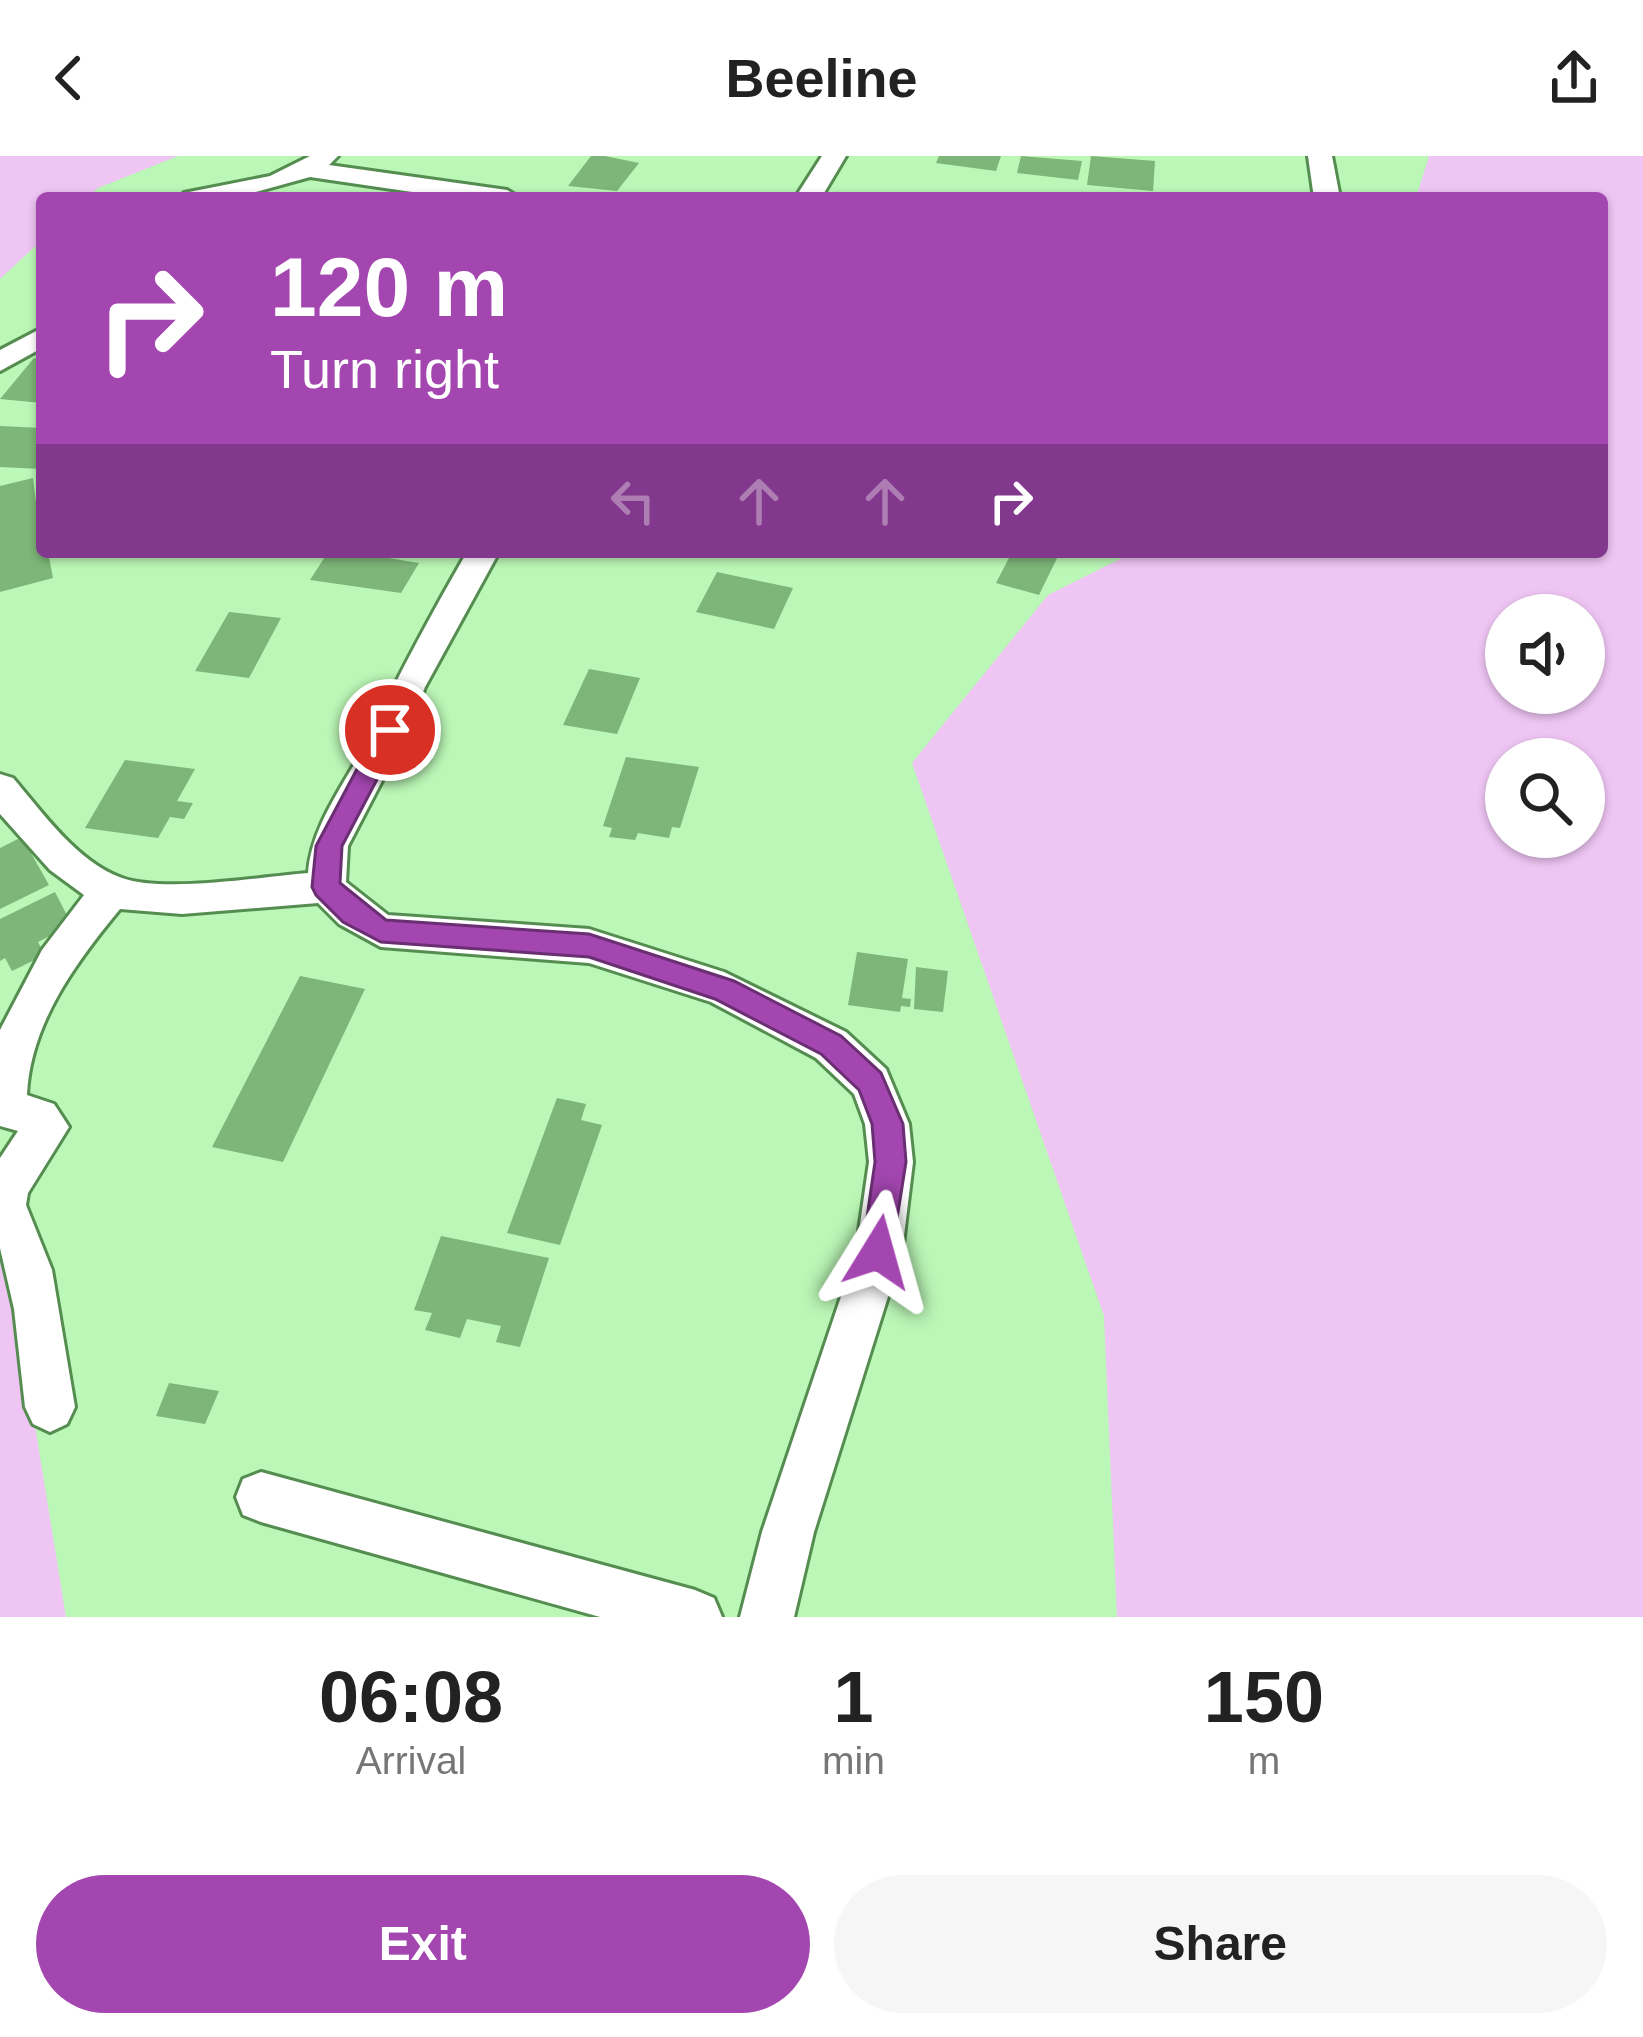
<!DOCTYPE html>
<style>
body{margin:0;font-family:Helvetica,sans-serif;background:#f6f6f6;color:#222;height:100vh;display:flex;flex-direction:column;font-size:45px;white-space:nowrap}
*{box-sizing:border-box;margin:0}
p{font-size:39px;color:#767676}
.icon{flex:none;width:66px;height:66px;fill:none;stroke:currentColor;stroke-width:2;stroke-linecap:round;stroke-linejoin:round}
.map{position:relative;height:1461px;overflow:hidden}
.details{display:flex;flex-direction:column;background:#fff;flex:1}
.details>*{flex:none}
.top-card{position:absolute;left:36px;top:36px;width:1572px;height:366px;border-radius:12px;box-shadow:0 3px 9px #0004;background:#a346b0;color:#fff;overflow:hidden}
.controls{position:absolute;left:1485px;top:438px;display:grid;gap:24px}
.controls a{display:grid;place-items:center;width:120px;height:120px;border-radius:50%;background:#fff;box-shadow:0 3px 9px #0004;font-size:60px}
.pin{position:absolute;display:grid;place-items:center;width:102px;height:102px;color:#fff;margin:-51px;border:6px solid #fff;border-radius:50%;box-shadow:0 3px 12px #0007}
.me{position:absolute;width:132px;margin:-66px;rotate:8deg;stroke-linejoin:round;filter:drop-shadow(0 0 9px #0008)}
.turn{display:flex;align-items:center;gap:42px;height:252px;padding:0 36px;font-size:54px}
.turn .icon{width:156px;height:156px;stroke-width:2.5}
.turn b{display:block;font-size:84px;line-height:102px}
.lanes{display:flex;align-items:center;height:114px;padding:0 36px;background:#0003;justify-content:center;gap:60px;direction:ltr}
.lanes .off{opacity:.35}
.eta{display:flex;justify-content:space-evenly;align-items:center;height:204px;text-align:center}
.eta b{font-size:72px;font-weight:600;line-height:84px}
.primary-button{display:flex;gap:24px;margin-top:auto;padding:24px 36px}
.primary-button a{flex:1;height:138px;border-radius:72px;background:#a346b0;color:#fff;font-size:48px;font-weight:600;line-height:138px;text-align:center}
.primary-button a+a{background:#f6f6f6;color:#222}
header{display:flex;justify-content:space-between;align-items:center;height:156px;padding:0 36px;background:#fff;font-size:54px;font-weight:600}
.map>svg:first-child{display:block}
</style>
<header><svg class="icon" aria-label="back" viewBox="0 0 24 24"><path d="M15 5l-7 7 7 7"/></svg>Beeline<svg class="icon" aria-label="share" viewBox="0 0 24 24"><path d="M12 15V3M7 8l5-5 5 5M5 13v7h14v-7"/></svg></header>
<div class="map">
<svg width="1643" height="1461" viewBox="0 0 1643 1461">
<rect width="100%" height="100%" fill="#bbf7b6"/>
<path fill="#efc5f4" fill-rule="evenodd" d="M 0,0 L 178,0 L 98,32 L 87,42 L 42,42 L 42,84 L 0,123 Z
M 1429,0 L 1643,0 L 1643,1461 L 1117,1461 L 1104,1160 L 912,607 L 1048,439 L 1134,396 L 1602,396 L 1602,42 L 1416,42 ZM 1506,459 L 1584,459 L 1584,537 L 1506,537 ZM 1584,603 L 1584,681 L 1506,681 L 1506,603 Z
M 0,1054 L 66,1461 L 0,1461 Z"/>
<path fill="#7db678" d="M 591,0 L 605,0 L 639,7 L 617,35 L 568,30 Z
M 939,0 L 1001,0 L 996,15 L 936,7 Z
M 1021,0 L 1082,5 L 1078,24 L 1017,17 Z
M 1091,0 L 1155,5 L 1153,35 L 1087,29 Z
M 34,202 L 42,203 L 42,247 L 0,243 Z
M 0,270 L 42,272 L 42,313 L 0,311 Z
M 33,322 L 42,396 L 48,396 L 53,422 L 0,436 L 0,330 Z
M 328,396 L 352,396 L 419,407 L 401,437 L 310,424 Z
M 1012,396 L 1060,396 L 1039,439 L 996,427 Z
M 717,416 L 793,432 L 774,473 L 696,456 Z
M 229,456 L 281,462 L 249,522 L 195,515 Z
M 589,513 L 640,522 L 617,578 L 563,569 Z
M 626,601 L 699,611 L 680,672 L 672,671 L 669,682 L 638,677 L 635,684 L 609,681 L 612,672 L 603,670 Z
M 125,604 L 195,613 L 177,645 L 193,647 L 184,663 L 170,661 L 158,682 L 85,672 Z
M 22,681 L 49,729 L 0,753 L 0,692 Z
M 55,736 L 72,769 L 38,786 L 45,799 L 12,815 L 5,802 L 0,805 L 0,763 Z
M 857,796 L 908,803 L 902,842 L 911,843 L 910,851 L 901,850 L 900,856 L 848,849 Z
M 916,811 L 948,815 L 943,856 L 914,853 Z
M 300,820 L 365,833 L 283,1006 L 212,991 Z
M 557,942 L 586,948 L 581,964 L 602,969 L 560,1089 L 507,1077 Z
M 441,1080 L 549,1102 L 520,1191 L 496,1186 L 501,1170 L 467,1163 L 460,1182 L 425,1174 L 432,1157 L 414,1154 Z
M 169,1227 L 219,1235 L 205,1268 L 156,1260 Z"/>
<g fill="none" stroke-linecap="round" stroke-linejoin="round">
<g stroke="#558d51" stroke-width="6">
<path id="minor" d="M 310,0 L 338,0 L 329,9 L 507,34 L 520,42 L 453,42 L 310,21 L 234,42 L 180,42 L 184,37 L 270,20 Z
M 822,0 L 846,0 L 821,42 L 795,42 Z
M 1308,0 L 1332,0 L 1340,42 L 1314,42 Z
M 42,172 L 42,192 L 0,215 L 0,194 Z
M 467,396 L 499,396 L 425,531 L 408,575 L 348,690 L 346,726 L 388,759 L 589,773 L 724,816 L 846,876 L 886,913 L 909,968 L 913,1006 L 902,1096 L 814,1376 L 794,1461 L 740,1461 L 762,1376 L 856,1096 L 869,1006 L 865,968 L 854,938 L 816,902 L 711,846 L 589,807 L 381,791 L 339,768 L 318,747 L 182,758 L 120,753 C 76,806 30,868 27,939 L 54,948 L 69,971 L 28,1037 L 26,1049 L 52,1114 L 75,1251 L 67,1268 L 50,1276 L 33,1268 L 25,1251 L 14,1153 L 0,1092 L 0,1002 L 18,975 L 0,970 L 0,874 L 42,794 L 84,739 L 50,714 L 0,658 L 0,618 L 13,622 C 42,656 78,707 122,722 C 164,737 261,721 308,717 C 312,665 350,622 372,575 C 401,514 433,455 467,396 Z
M 261,1316 L 695,1434 L 714,1442 L 722,1461 L 600,1461 L 261,1366 L 243,1359 L 236,1341 L 243,1323 Z"/>
</g>
<use href="#minor" fill="#fff" fill-rule="evenodd"/>
</g>
<path fill="#a346b0" stroke="#6a2e72" stroke-width="3" d="M 390,565 L 403,574 L 342,690 L 340,727 L 386,764 L 589,778 L 734,825 L 841,880 L 881,917 L 903,968 L 906,1006 L 890,1107 L 878,1112 L 867,1107 L 862,1096 L 875,1006 L 872,968 L 859,934 L 821,898 L 715,843 L 589,801 L 381,786 L 343,766 L 316,739 L 312,731 L 316,690 L 381,568 Z"/>
</svg>
<div class="controls">
<a><svg class="icon" aria-label="sound" viewBox="0 0 24 24"><path d="M4 9h4l5-4v14l-5-4H4zM17 9q2 3 0 6"/></svg></a>
<a><svg class="icon" aria-label="search" viewBox="0 0 24 24"><circle cx="10" cy="10" r="6"/><path d="M15 15l6 6"/></svg></a>
</div>
<div class="pin" style="left:390px;top:574px;background:#d93025"><svg class="icon" aria-label="arrive" viewBox="0 0 24 24"><path d="M6 21V4h12l-3 4 3 4H6"/></svg></div>
<svg class="me" style="left:878px;top:1096px" viewBox="-20 -20 40 40"><path d="M0-17L14 15 0 8-14 15z" fill="#a346b0" stroke="#fff" stroke-width="4"/></svg>
<div class="top-card">
<div class="turn"><svg class="icon" aria-label="right" viewBox="0 0 24 24"><path d="M7 20v-9h11M14 6l5 5-5 5"/></svg><div><b>120 m</b>Turn right</div></div>
<div class="lanes"><svg class="icon off" aria-label="left" viewBox="0 0 24 24"><path d="M17 20v-9H6M10 6l-5 5 5 5"/></svg><svg class="icon off" aria-label="ahead" viewBox="0 0 24 24"><path d="M12 20V5M6 11l6-6 6 6"/></svg><svg class="icon off" aria-label="ahead" viewBox="0 0 24 24"><path d="M12 20V5M6 11l6-6 6 6"/></svg><svg class="icon" aria-label="right" viewBox="0 0 24 24"><path d="M7 20v-9h11M14 6l5 5-5 5"/></svg></div>
</div>
</div>
<section class="details">
<div class="eta">
<div><b>06:08</b><p>Arrival</p></div>
<div><b>1</b><p>min</p></div>
<div><b>150</b><p>m</p></div>
</div>
<div class="primary-button"><a>Exit</a><a>Share</a></div>
</section>
